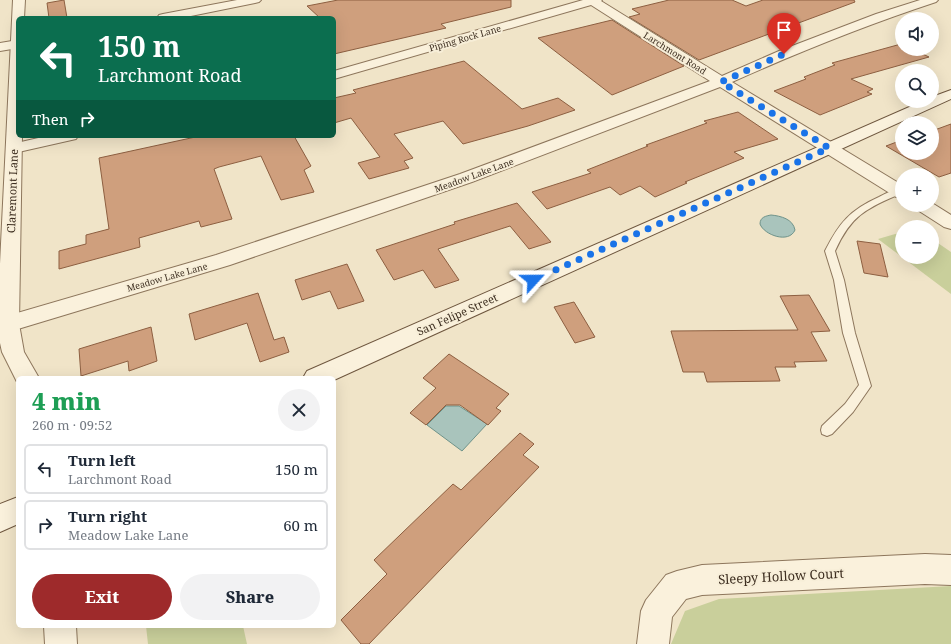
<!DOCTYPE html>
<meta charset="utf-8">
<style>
body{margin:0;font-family:"Noto Serif",serif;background:#f2f2f3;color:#1f2937;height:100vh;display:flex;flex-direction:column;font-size:15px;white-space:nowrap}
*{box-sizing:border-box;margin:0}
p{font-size:13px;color:#747a83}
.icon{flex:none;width:22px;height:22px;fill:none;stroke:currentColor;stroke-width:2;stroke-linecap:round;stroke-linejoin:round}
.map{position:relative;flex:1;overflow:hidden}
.details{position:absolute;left:16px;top:376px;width:320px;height:252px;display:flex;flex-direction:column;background:#fff;border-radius:6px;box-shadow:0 4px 16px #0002}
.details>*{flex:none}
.hud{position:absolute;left:16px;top:16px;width:320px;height:122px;border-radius:6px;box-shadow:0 4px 16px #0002;background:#0b6e4f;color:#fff;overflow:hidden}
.buttons{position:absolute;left:895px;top:12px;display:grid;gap:8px}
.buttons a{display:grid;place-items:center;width:44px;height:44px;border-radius:50%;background:#fff;box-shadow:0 4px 16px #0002;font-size:20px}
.pin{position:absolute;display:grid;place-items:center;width:34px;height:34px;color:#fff;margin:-41px -17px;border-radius:50% 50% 50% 0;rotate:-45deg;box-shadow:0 0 4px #0007}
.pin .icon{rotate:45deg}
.me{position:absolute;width:44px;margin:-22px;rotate:66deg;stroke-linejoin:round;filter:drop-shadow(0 0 3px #0008)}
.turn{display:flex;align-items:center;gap:14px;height:84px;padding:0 16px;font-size:18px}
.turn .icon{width:52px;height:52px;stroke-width:2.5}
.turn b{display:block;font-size:28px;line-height:34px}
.then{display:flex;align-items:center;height:38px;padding:0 16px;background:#0003;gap:8px;font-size:15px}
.round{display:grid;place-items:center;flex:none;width:42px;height:42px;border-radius:21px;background:#f2f2f3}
.headline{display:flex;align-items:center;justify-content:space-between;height:68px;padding:0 16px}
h1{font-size:24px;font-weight:800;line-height:30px;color:#1e9e55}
.primary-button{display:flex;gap:8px;margin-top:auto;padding:8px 16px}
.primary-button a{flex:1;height:46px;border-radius:24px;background:#9e2a2b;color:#fff;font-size:16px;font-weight:800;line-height:46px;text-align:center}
.primary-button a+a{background:#f2f2f3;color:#1f2937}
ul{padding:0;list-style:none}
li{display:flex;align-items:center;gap:12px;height:50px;margin:0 8px 6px;padding:0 8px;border:2px solid #e0e1e3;border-radius:6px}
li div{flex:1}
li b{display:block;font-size:15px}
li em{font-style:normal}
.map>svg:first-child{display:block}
</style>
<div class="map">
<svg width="951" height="644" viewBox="0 0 951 644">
<rect width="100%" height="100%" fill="#f0e4c8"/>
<path fill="#c9cf9b" d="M 902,232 L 902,257 L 932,257 L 932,239 L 951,252 L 951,294 L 878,239 Z
M 951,586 L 951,644 L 671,644 L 685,611 L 719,599 Z
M 146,626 L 243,626 L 247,644 L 148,644 Z"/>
<path fill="#a9c4bc" stroke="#6f938a" d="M 771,215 C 781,216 793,219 795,230 C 789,244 764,235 760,224 C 760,217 766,216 771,215 Z
M 446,406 L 459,406 L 487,424 L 462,451 L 427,425 Z"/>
<path fill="#cf9f7d" stroke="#8d5f41" d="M 64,0 L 67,18 L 49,18 L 47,3 Z
M 338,0 L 511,0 L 511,7 L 441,24 L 446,28 L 334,54 L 334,18 L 320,18 L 307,6 Z
M 669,0 L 732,0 L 746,6 L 763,0 L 854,0 L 855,2 L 699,60 L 629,17 L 640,14 L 632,9 Z
M 612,20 L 684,66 L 612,95 L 538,38 Z
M 901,44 L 902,49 L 912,49 L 929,57 L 851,79 L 873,89 L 867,92 L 872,94 L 820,115 L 774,91 L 806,79 L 804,77 L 835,65 L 832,63 Z
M 464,61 L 522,109 L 558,98 L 575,110 L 528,126 L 463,144 L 443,121 L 394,134 L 413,158 L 404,161 L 409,168 L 369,179 L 358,163 L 380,157 L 351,118 L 334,123 L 334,98 L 356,93 L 353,90 Z
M 738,112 L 778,139 L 734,152 L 744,158 L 685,182 L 687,183 L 655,197 L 640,186 L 620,195 L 610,187 L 547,209 L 532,192 L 591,173 L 587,170 L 648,146 L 646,145 L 707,123 L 704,121 Z
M 951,124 L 951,173 L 939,177 L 886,146 L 902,140 L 902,153 L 932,153 L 932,131 Z
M 200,136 L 294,136 L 311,166 L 304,170 L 314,192 L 281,200 L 261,156 L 219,167 L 214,169 L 232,219 L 201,227 L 199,221 L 139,238 L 140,247 L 59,269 L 59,251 L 86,244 L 86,235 L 109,229 L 99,158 Z
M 517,203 L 551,242 L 529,249 L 510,226 L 438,249 L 459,280 L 435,288 L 423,270 L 394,280 L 376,250 L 455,224 L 454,222 Z
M 857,241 L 880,244 L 888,277 L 864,273 Z
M 347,264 L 364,301 L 338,309 L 330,291 L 302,300 L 295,280 Z
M 258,293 L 274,340 L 284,337 L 289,352 L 260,362 L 247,323 L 195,340 L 189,314 Z
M 809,295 L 830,331 L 811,332 L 827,361 L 794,362 L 796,367 L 775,367 L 780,381 L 707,382 L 704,372 L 683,372 L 671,331 L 798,330 L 780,296 Z
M 574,302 L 595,337 L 575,343 L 554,307 Z
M 151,327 L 157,361 L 129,371 L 128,361 L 81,376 L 79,349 Z
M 449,354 L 509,394 L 496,408 L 501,411 L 488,425 L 460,405 L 446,405 L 426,425 L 410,413 L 436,388 L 423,378 Z
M 520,433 L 534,444 L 523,455 L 539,467 L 369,644 L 361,644 L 341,620 L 387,574 L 374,560 L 453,484 L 461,490 Z"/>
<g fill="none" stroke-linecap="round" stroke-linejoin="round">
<g stroke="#8d765c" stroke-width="2">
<path id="service" d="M 899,188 L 902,189 L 902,193 C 866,209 852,214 835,251 L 844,280 L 855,333 L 871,386 L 853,412 L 832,434 L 827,436 L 822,434 L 821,430 L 822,426 L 845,404 L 859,385 L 843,333 L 834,280 L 825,251 C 839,223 850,210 879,197 C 885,194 892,190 899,188 Z"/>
</g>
<g stroke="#8d765c" stroke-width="2">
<path id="minor" d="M 237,0 L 261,0 L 259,2 L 255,3 L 181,18 L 157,18 L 159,15 L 163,14 Z
M 583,0 L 602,0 L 601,1 L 722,76 L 779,51 L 876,14 L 920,0 L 938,0 L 936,2 C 866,25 799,52 732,82 L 902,185 L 902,198 L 896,197 L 720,87 L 472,182 L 230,265 L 8,332 L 0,330 L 0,318 L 216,255 L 460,174 L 710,81 L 591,5 L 334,79 L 334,71 Z
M 18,40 L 18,48 L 0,51 L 0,43 Z
M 47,136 L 78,136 L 76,139 L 14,153 L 8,151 L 6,148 L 8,145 Z
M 932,203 L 951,215 L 951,229 L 944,227 L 916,209 L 913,205 L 932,205 Z
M 925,554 L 951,555 L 951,585 L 925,584 L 702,595 L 686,599 L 672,617 L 669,644 L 637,644 L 641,611 L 646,600 L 666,575 L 677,571 L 702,565 Z
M 44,626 L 76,626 L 77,644 L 45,644 Z"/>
</g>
<g stroke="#8d765c" stroke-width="2">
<path id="tertiary" d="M 13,0 L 25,0 L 24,18 L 18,18 L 18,136 L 22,136 L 19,324 L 24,352 L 39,378 L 18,378 L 18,384 L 2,352 L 0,343 L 0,264 Z"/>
</g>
<g stroke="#6f573f" stroke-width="2">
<path id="secondary" d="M 951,90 L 951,99 L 334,380 L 334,378 L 303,378 L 307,371 L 923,101 L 932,101 L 932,97 Z
M 18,497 L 18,524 L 0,532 L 0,504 Z"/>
</g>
<use href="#service" fill="#faf1dc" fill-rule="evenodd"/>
<use href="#minor" fill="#faf1dc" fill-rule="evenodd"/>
<use href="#tertiary" fill="#faf1dc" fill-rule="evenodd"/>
<use href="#secondary" fill="#faf1dc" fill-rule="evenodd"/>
</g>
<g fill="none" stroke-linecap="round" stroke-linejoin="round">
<path stroke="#1a73e8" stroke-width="7" stroke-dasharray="0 12.6" d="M 533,280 L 829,148 L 721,82 L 784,54"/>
</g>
<g text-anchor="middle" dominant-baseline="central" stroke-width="4" stroke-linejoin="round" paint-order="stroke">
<g font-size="9" fill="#3d2e20" stroke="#f7eed8">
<text transform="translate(465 38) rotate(-16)">Piping Rock Lane</text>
<text transform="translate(675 53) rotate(32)">Larchmont Road</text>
<text transform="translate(474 175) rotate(-20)">Meadow Lake Lane</text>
<text transform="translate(167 277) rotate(-16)">Meadow Lake Lane</text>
</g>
<g font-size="11" fill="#3d2e20" stroke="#f7eed8">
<text transform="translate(12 191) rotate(-88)">Claremont Lane</text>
<text transform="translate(457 314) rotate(-24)">San Felipe Street</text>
</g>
<g font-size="13" fill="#3d2e20" stroke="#f7eed8">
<text transform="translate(781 576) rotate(-3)">Sleepy Hollow Court</text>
</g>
</g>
</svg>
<div class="buttons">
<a><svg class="icon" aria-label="sound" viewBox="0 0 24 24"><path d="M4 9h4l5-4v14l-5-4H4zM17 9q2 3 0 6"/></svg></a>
<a><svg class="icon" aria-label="search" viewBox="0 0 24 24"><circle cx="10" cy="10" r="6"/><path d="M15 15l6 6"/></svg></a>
<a><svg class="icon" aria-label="layers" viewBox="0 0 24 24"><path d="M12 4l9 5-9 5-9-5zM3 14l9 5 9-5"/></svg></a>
<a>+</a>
<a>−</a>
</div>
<div class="pin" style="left:784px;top:54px;background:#d93025"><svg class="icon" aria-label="arrive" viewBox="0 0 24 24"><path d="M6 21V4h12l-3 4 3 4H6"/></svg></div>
<svg class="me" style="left:533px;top:280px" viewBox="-20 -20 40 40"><path d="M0-17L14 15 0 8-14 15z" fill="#1a73e8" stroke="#fff" stroke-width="4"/></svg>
<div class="hud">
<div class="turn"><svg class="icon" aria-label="left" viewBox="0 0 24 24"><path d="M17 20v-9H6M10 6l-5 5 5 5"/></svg><div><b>150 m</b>Larchmont Road</div></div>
<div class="then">Then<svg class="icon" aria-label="right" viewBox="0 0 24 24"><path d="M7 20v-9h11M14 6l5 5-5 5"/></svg></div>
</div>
<section class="details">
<div class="headline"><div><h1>4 min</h1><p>260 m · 09:52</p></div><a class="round"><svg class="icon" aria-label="close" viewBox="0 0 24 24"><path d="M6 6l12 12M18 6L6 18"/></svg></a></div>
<ul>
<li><svg class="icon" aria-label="left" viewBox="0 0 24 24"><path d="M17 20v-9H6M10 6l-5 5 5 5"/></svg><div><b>Turn left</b><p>Larchmont Road</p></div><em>150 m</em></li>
<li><svg class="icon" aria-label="right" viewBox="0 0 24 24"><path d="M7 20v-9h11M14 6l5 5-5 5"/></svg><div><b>Turn right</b><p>Meadow Lake Lane</p></div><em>60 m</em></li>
</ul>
<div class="primary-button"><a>Exit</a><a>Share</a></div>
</section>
</div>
